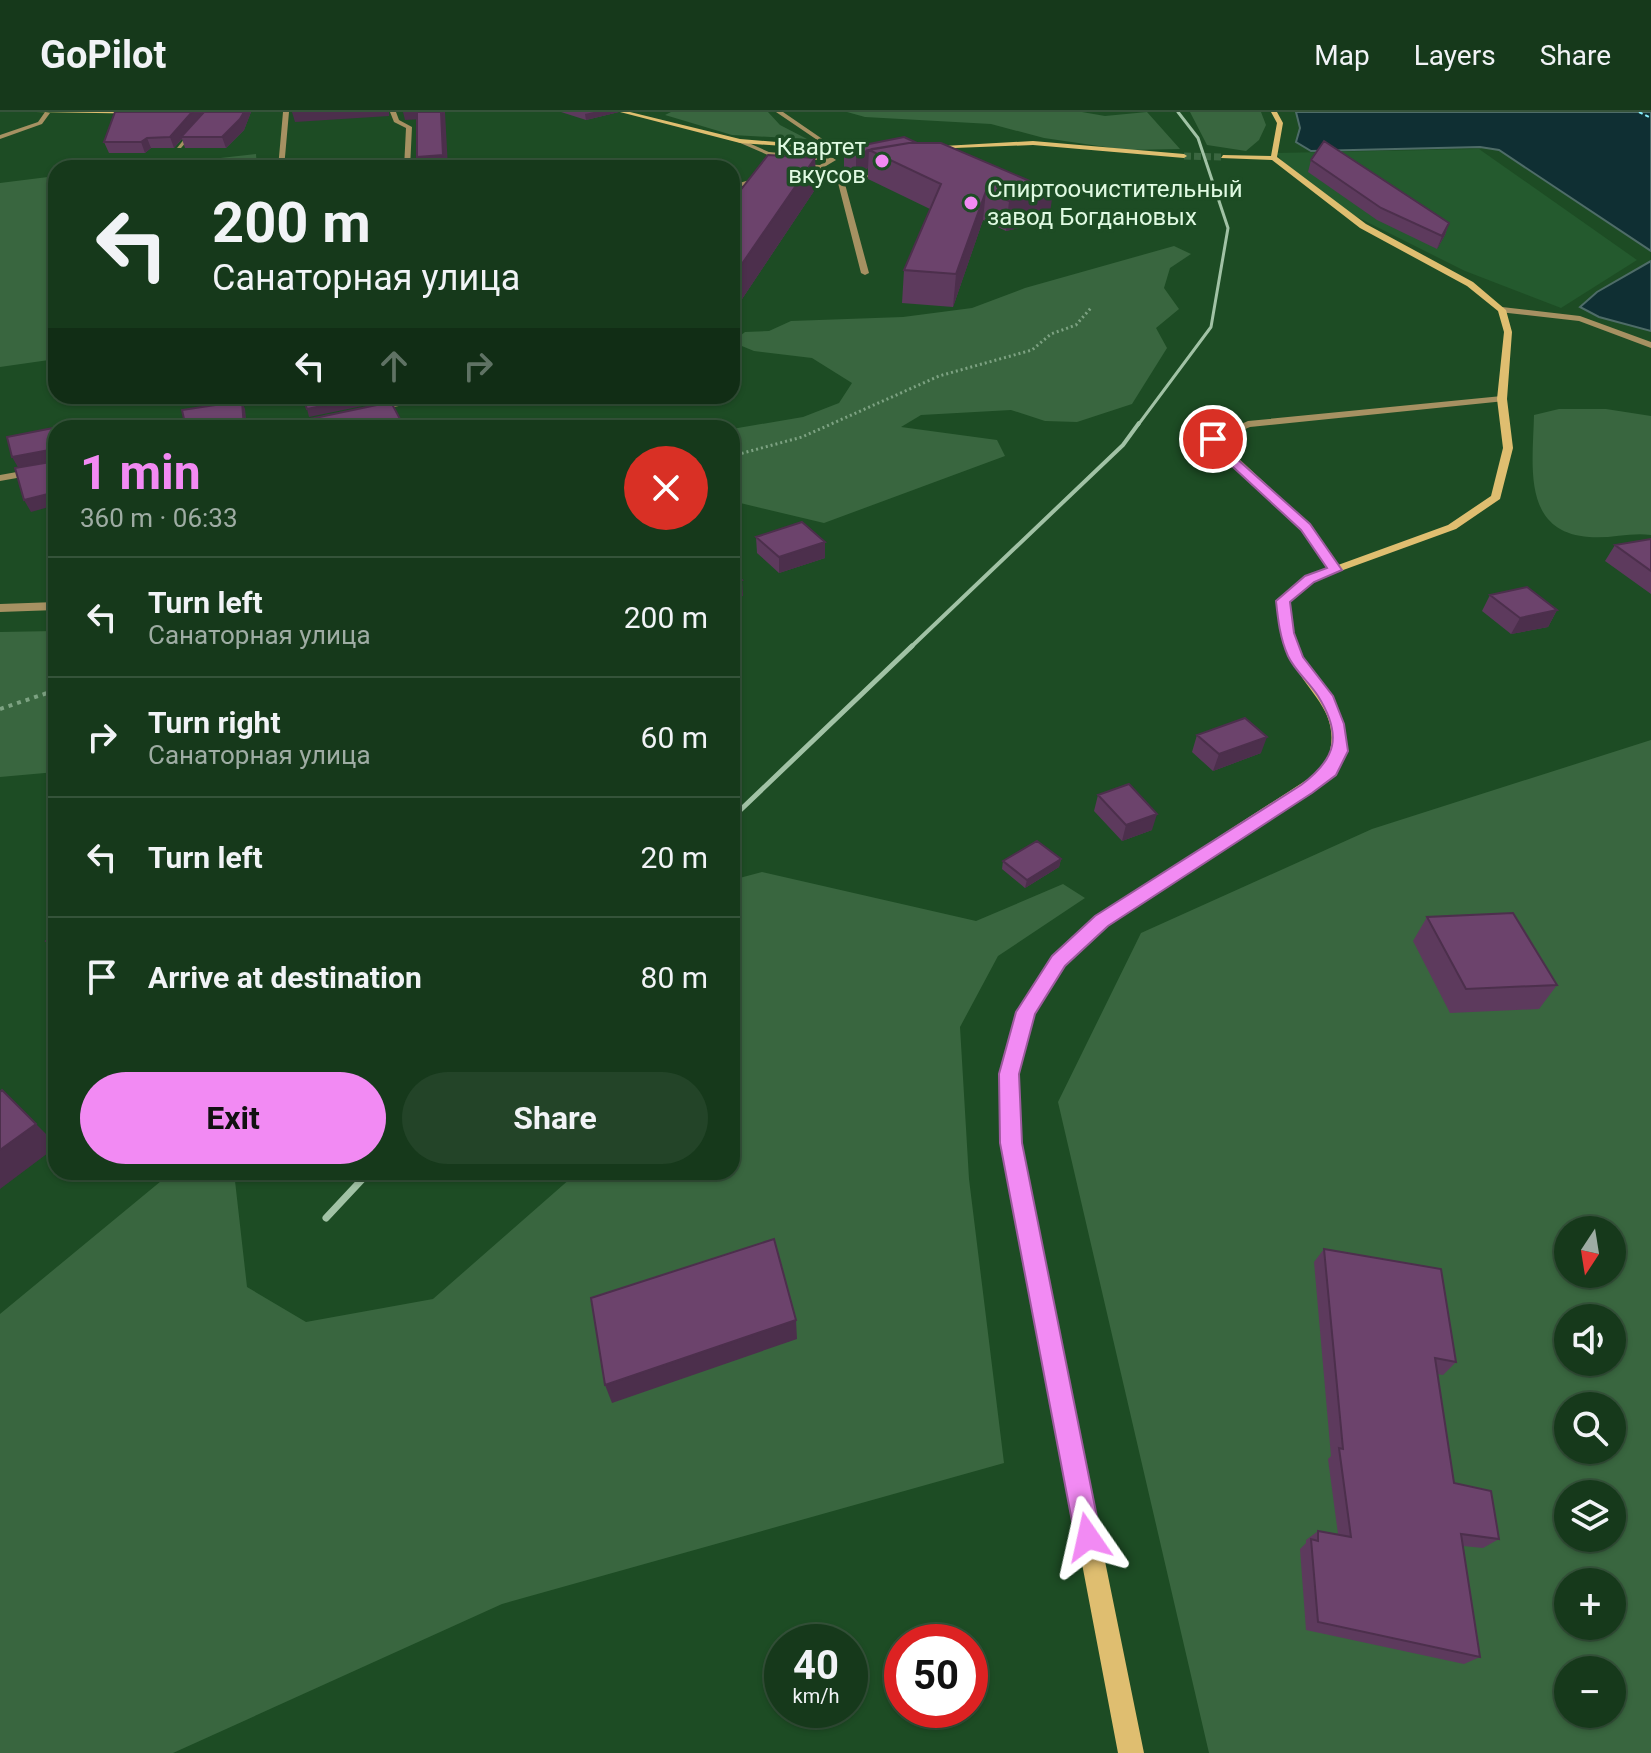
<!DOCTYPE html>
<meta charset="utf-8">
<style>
body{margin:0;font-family:Roboto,sans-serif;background:#234428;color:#f1f3f6;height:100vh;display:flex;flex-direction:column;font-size:30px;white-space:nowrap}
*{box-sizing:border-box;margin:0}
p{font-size:26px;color:#9eaca3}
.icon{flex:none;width:44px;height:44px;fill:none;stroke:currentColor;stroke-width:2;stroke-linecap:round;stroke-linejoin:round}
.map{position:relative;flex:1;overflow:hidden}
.side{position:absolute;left:48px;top:308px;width:692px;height:760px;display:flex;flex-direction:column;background:#16391b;border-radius:24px;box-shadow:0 2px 6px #0004,0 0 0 2px #35533a}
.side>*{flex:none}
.guide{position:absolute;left:48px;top:48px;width:692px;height:244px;border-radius:24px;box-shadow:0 2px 6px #0004,0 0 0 2px #35533a;background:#16391b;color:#f1f3f6;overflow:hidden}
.needle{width:52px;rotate:192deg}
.controls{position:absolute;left:1554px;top:1104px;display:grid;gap:16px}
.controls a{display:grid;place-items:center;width:72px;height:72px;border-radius:50%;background:#16391b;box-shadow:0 2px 6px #0004,0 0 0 2px #35533a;font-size:40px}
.speed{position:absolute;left:764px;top:1512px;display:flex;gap:16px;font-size:40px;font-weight:700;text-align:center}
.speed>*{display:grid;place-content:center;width:104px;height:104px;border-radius:50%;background:#16391b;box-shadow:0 2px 6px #0004,0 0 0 2px #35533a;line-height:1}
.speed small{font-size:20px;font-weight:400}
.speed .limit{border:12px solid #d22;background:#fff;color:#111}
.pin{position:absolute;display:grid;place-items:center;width:68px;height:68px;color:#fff;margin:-34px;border:4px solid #fff;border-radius:50%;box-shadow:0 2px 8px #0007}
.me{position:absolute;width:88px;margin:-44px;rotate:349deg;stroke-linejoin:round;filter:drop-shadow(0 0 6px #0008)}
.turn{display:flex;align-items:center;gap:28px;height:168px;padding:0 32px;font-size:36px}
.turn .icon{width:104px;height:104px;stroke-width:2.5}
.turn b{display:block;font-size:56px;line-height:68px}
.lanes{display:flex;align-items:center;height:76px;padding:0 32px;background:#0003;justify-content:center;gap:40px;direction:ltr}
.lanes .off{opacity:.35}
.round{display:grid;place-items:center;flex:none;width:84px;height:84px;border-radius:42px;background:#234428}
.headline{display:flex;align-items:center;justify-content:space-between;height:136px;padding:0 32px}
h1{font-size:48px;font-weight:700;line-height:60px;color:#f28af3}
.action{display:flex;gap:16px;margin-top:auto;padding:16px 32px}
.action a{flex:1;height:92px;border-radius:48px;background:#f28af3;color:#111;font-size:32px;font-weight:700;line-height:92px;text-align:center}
.action a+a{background:#234428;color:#f1f3f6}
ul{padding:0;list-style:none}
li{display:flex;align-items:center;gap:24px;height:120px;padding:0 32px;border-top:2px solid #35533a}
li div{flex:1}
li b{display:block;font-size:30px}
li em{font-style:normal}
header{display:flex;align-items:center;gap:48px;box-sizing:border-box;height:112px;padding:0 40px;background:#16391b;border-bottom:2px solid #35533a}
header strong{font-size:38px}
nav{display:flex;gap:44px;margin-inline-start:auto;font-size:28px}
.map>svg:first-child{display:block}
</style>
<header>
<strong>GoPilot</strong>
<nav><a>Map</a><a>Layers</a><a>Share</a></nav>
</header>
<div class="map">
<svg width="1651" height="1641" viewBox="0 0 1651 1641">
<rect width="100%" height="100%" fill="#1d4c24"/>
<path fill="#245a2e" d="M 1479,37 L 1637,148 L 1561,196 L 1465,159 L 1351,102 L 1286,54 L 1276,41 Z"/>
<path fill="#39663f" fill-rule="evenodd" d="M 671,0 L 768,0 L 780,13 L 807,27 L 732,23 L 665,3 Z
M 847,0 L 1082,0 L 1105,4 L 1147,0 L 1180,37 L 1126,38 L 1044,26 L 991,12 L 865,5 Z
M 1190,0 L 1261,0 L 1266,13 L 1259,28 L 1246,39 L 1207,33 Z
M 256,42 L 257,56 L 131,56 Z
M 56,64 L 56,247 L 0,255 L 0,71 Z
M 1174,134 L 1191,142 L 1170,156 L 1164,176 L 1179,197 L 1156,216 L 1167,236 L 1132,292 L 1077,310 L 1045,309 L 1011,298 L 921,303 L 901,315 L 997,328 L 1005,344 L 824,411 L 732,389 L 732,317 L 803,305 L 839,291 L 852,271 L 812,246 L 754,239 L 732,230 L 745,220 L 769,219 L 791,209 L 903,205 L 972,196 L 1025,176 Z
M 1559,297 L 1606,297 L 1651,304 L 1651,423 C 1631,420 1610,427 1589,425 C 1521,420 1533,352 1534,303 Z
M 56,519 L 56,660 L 0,665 L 0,520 Z
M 1651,628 L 1651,1641 L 1209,1641 L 1058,990 L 1141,821 L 1372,717 ZM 1568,1118 L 1612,1118 L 1612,1162 L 1568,1162 ZM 1568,1206 L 1612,1206 L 1612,1250 L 1568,1250 ZM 1568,1294 L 1612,1294 L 1612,1338 L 1568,1338 ZM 1568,1382 L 1612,1382 L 1612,1426 L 1568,1426 ZM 1568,1470 L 1612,1470 L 1612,1514 L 1568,1514 ZM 1568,1558 L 1612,1558 L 1612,1602 L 1568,1602 Z
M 762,760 L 976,809 L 1063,772 L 1085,786 L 998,844 L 960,915 L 969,1067 L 1004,1351 L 502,1492 L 173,1641 L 0,1641 L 0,1202 L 172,1060 L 234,1060 L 247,1175 L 306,1210 L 433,1187 L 571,1066 L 574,1060 L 732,1060 L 732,768 Z"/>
<path fill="#0f2f33" stroke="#4e6c68" stroke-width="2" d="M 1296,0 L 1651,0 L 1651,139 L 1499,38 L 1480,35 L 1311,39 L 1296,30 L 1300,16 Z
M 1651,149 L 1651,219 L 1599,205 L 1580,195 L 1597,180 Z"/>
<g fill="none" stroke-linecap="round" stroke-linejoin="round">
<path stroke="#87effd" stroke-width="2" stroke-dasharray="4 3" stroke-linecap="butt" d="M 1639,0 L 1651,6"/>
<path stroke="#3a6640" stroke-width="7" stroke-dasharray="7 3" stroke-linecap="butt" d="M 1184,44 L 1223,45"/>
<path stroke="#7da282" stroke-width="3" stroke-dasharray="2 3" stroke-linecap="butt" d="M 732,344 L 802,325 L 939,264 L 1032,238 L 1051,222 L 1076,213 L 1091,196"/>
<path stroke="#7da282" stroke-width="4" stroke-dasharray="4 5" stroke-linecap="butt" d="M 0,597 L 56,578"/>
<path fill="#a69162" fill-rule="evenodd" d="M 45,0 L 50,1 L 42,12 L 0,27 L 0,23 L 38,10 Z
M 206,0 L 212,0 L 181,36 L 177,36 Z
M 283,0 L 289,0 L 284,56 L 278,56 Z
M 390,0 L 396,0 L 399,8 L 412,15 L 410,56 L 404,56 L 406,16 L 394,10 Z
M 769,40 L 833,46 L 836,48 L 821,57 L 796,55 L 794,52 L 820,53 L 826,49 L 767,43 Z
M 886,58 L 891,59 L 845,72 L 869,161 L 865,163 L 861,161 L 838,71 Z
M 1502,284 L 1505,285 L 1505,289 L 1250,315 L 1219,328 L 1310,413 L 1341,458 L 1335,461 L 1331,460 L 1302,417 L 1219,342 L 1208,327 L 1248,309 Z
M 56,490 L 56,498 L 0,500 L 0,492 Z"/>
<path fill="#a69162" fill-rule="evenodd" d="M 776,0 L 783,0 L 834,35 L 829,36 Z
M 738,28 L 742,28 L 796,52 L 791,53 L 738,30 Z
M 764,64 L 766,67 L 732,77 L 732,73 Z
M 1502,195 L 1580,204 L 1651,230 L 1651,236 L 1579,209 L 1499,200 L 1499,196 Z
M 425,284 L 445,284 L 371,300 L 366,297 Z
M 332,302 L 335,303 L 335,307 L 289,316 L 268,316 Z
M 56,353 L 56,359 L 0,369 L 0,363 Z"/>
<path fill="#dfbe70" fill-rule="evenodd" d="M 36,0 L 159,0 L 156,2 Z
M 620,0 L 630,0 L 740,27 L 873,38 L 870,40 L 740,31 Z
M 1271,0 L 1277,0 L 1283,11 L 1277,45 L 1366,112 L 1473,170 L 1506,198 L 1512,220 L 1507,287 L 1513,336 L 1500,387 L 1456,417 L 1313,469 L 1289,490 C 1291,508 1293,528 1302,545 C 1325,589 1365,607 1336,662 L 1107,813 L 1064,853 L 1034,901 L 1018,962 L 1020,1031 L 1144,1641 L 1118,1641 L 1002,1031 L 1000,962 L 1018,900 L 1052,845 L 1095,805 L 1325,656 C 1346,601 1311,588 1289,544 C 1280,527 1279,507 1277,489 L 1305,465 L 1448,413 L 1491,384 L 1503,336 L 1497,287 L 1504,220 L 1498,199 L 1467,174 L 1360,116 L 1272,48 L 1221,46 L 1223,43 L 1271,44 L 1277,11 Z
M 1033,29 L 1184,42 L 1187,44 L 1184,46 L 1033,33 L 929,37 L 926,35 Z"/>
<path stroke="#a1c2a5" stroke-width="3" d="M 1138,313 L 1211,215 L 1228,116 L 1198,26 L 1178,0"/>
<path stroke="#a1c2a5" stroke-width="4" d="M 910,536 L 1123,333 L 1139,311"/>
<path stroke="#a1c2a5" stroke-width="5" d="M 732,706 L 912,534"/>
<path stroke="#a1c2a5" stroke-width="7" d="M 326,1106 L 369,1060"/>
</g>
<path fill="#5d3a5d" d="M 204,0 L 251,0 L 244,18 L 226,36 L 185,36 L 182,27 L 174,36 L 151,36 L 145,41 L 109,41 L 104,30 Z
M 561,0 L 619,0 L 586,8 Z
M 904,25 L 1049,109 L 1006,119 L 983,108 L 953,195 L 902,191 L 904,158 L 930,97 L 868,67 L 868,56 L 856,61 L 844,55 L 844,37 Z
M 815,46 L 816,76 L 738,193 L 732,189 L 732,89 Z
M 1311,48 L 1449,111 L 1445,123 L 1437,137 L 1377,108 L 1308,60 Z
M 756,425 L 825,446 L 779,461 L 757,441 Z
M 1651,427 L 1651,482 L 1605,449 L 1615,433 Z
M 1490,483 L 1557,498 L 1548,515 L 1511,522 L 1482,499 Z
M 1197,623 L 1261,641 L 1213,659 L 1192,640 Z
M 1098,683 L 1152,718 L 1122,729 L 1094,699 Z
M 1061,747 L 1059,755 L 1025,776 L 1002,757 L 1003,749 Z
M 1427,805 L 1557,873 L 1539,897 L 1450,901 L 1413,829 Z
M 1324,1137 L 1456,1250 L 1443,1263 L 1437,1262 L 1454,1371 L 1499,1427 L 1483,1436 L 1463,1434 L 1480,1545 L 1464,1552 L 1306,1518 L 1300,1437 L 1306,1431 L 1306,1428 L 1318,1419 L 1338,1422 L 1328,1347 L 1331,1344 L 1314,1150 Z"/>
<path fill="#4c2f4c" d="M 192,0 L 204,0 L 174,36 L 170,25 Z
M 244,0 L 251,0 L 244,18 L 226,36 L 222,25 Z
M 292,0 L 389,0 L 389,4 L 295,10 Z
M 403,0 L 420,0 L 422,7 L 405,8 Z
M 441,0 L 445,0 L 448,56 L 419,56 L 417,45 Z
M 594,0 L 619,0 L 586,8 L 585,2 Z
M 147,26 L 151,36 L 145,41 L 141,30 Z
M 869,39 L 868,56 L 856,61 L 856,43 Z
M 815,46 L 816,76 L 738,193 L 737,159 Z
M 986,79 L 983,108 L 953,195 L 956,162 Z
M 1053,79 L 1049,109 L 1006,119 L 1009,89 Z
M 1449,111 L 1445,123 L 1437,137 L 1442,124 Z
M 371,284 L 386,284 L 387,289 L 309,305 L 307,297 Z
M 510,284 L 532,284 L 510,288 Z
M 242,289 L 245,297 L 247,316 L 244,316 Z
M 400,307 L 402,314 L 396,316 L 366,316 Z
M 49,338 L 55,350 L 19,357 L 12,345 Z
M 56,380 L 56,393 L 31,400 L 24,388 Z
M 825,430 L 825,446 L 779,461 L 779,445 Z
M 742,468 L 743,484 L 732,487 L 732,471 Z
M 1557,498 L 1548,515 L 1511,522 L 1520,506 Z
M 1267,625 L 1261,641 L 1213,659 L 1219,642 Z
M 1157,702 L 1152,718 L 1122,729 L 1126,713 Z
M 1061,747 L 1059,755 L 1025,776 L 1027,768 Z
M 36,1012 L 56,1032 L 56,1035 L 0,1077 L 0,1038 Z
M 796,1208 L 797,1227 L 612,1291 L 605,1273 Z"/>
<path fill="#6c436c" stroke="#4c2f4c" stroke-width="2" d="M 115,0 L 192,0 L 170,25 L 147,26 L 141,30 L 104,30 Z
M 204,0 L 244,0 L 240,7 L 222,25 L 181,25 Z
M 417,0 L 441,0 L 443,43 L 417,45 Z
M 904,25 L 917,31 L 909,31 L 872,37 L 856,43 L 844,37 Z
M 1324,29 L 1449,111 L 1442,124 L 1381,96 L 1311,48 Z
M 909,31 L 941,31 L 1053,79 L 1009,89 L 986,79 L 956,162 L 904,158 L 941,72 L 869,38 Z
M 768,43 L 815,46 L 737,159 L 732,157 L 732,89 Z
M 302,284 L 371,284 L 307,297 Z
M 242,289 L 244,316 L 186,316 L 182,298 Z
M 391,290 L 400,307 L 366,316 L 313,316 L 310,307 Z
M 89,309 L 90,316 L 56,316 L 56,380 L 24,388 L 15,356 L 50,350 L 53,341 L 49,338 L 12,345 L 7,325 Z
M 802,410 L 825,430 L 779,445 L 756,425 Z
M 1651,427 L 1651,459 L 1615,433 Z
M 732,458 L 742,468 L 732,471 Z
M 1527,475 L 1557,498 L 1520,506 L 1490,483 Z
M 1245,606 L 1267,625 L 1219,642 L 1197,623 Z
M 1129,672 L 1157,702 L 1126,713 L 1098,683 Z
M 1037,729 L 1061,747 L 1027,768 L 1003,749 Z
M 1513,801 L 1557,873 L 1466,877 L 1427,805 Z
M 56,822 L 56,837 L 46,829 Z
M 2,978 L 36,1012 L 0,1038 L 0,980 Z
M 774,1127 L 796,1208 L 605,1273 L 591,1186 Z
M 1324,1137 L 1441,1157 L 1456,1250 L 1435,1246 L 1454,1371 L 1491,1379 L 1499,1427 L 1461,1422 L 1480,1545 L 1318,1510 L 1311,1427 L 1318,1429 L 1318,1419 L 1351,1425 L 1339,1336 L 1343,1337 Z"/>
<path fill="#f28af3" stroke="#9d5a9e" stroke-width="2" d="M 1209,324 L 1217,324 L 1227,338 L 1310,412 L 1342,458 L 1314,470 L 1290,490 L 1294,521 L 1303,545 L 1333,584 L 1344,612 L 1348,639 L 1336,663 L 1312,681 L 1108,814 L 1065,854 L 1035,902 L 1019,962 L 1022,1031 L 1101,1425 L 1097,1434 L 1088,1438 L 1078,1434 L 1075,1425 L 1000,1031 L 999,962 L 1016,900 L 1052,844 L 1095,804 L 1301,673 C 1336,647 1343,624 1318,584 C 1309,570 1295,559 1288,544 C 1280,526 1278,508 1276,489 L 1305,464 L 1327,456 L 1301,418 L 1219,342 Z"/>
<g fill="#f28af3" stroke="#1d4c24" stroke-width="3">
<circle cx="882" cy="49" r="8"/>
<circle cx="971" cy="91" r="8"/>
</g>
<g text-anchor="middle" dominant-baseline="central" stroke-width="7" stroke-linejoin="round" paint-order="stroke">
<g font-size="24" fill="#e0fae2" stroke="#1d4c24" text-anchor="end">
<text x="866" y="35">Квартет<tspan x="866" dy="28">вкусов</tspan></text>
<text x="987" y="77" text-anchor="start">Спиртоочистительный<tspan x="987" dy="28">завод Богдановых</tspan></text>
</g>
</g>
</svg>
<div class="controls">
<a><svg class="needle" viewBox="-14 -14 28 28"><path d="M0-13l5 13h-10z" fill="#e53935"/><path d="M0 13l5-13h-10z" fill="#9eaca3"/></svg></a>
<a><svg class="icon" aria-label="sound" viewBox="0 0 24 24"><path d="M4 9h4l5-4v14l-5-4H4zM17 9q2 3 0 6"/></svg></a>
<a><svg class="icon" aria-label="search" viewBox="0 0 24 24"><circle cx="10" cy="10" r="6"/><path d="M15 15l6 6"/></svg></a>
<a><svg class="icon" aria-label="layers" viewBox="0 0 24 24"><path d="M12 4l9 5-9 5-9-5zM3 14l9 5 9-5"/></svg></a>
<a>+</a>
<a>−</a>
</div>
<div class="speed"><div>40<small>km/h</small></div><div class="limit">50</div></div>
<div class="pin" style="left:1213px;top:327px;background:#d93025"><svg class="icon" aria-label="arrive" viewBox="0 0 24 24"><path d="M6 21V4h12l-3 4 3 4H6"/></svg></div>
<svg class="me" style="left:1088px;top:1425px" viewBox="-20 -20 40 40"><path d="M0-17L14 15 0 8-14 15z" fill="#f28af3" stroke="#fff" stroke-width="4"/></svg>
<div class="guide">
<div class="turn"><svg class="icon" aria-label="left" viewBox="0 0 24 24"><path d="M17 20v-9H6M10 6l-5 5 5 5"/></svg><div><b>200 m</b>Санаторная улица</div></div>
<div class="lanes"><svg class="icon" aria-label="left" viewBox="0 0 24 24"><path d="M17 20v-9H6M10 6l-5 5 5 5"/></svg><svg class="icon off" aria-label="ahead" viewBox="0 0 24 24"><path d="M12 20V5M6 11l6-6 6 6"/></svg><svg class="icon off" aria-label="right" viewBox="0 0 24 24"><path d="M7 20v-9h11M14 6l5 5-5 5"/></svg></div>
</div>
<section class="side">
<div class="headline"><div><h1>1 min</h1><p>360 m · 06:33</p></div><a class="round" style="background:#d93025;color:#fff"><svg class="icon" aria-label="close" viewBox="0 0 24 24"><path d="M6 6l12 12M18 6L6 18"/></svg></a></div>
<ul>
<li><svg class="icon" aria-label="left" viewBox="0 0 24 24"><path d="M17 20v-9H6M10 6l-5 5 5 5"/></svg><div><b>Turn left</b><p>Санаторная улица</p></div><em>200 m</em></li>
<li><svg class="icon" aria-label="right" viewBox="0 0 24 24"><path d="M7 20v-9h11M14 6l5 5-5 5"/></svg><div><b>Turn right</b><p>Санаторная улица</p></div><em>60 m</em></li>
<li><svg class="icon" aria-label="left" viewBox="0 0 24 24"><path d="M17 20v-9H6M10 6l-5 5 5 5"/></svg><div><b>Turn left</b></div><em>20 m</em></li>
<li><svg class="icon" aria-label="arrive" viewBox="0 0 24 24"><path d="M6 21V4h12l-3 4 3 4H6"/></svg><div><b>Arrive at destination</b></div><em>80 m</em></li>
</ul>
<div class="action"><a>Exit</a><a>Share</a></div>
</section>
</div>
